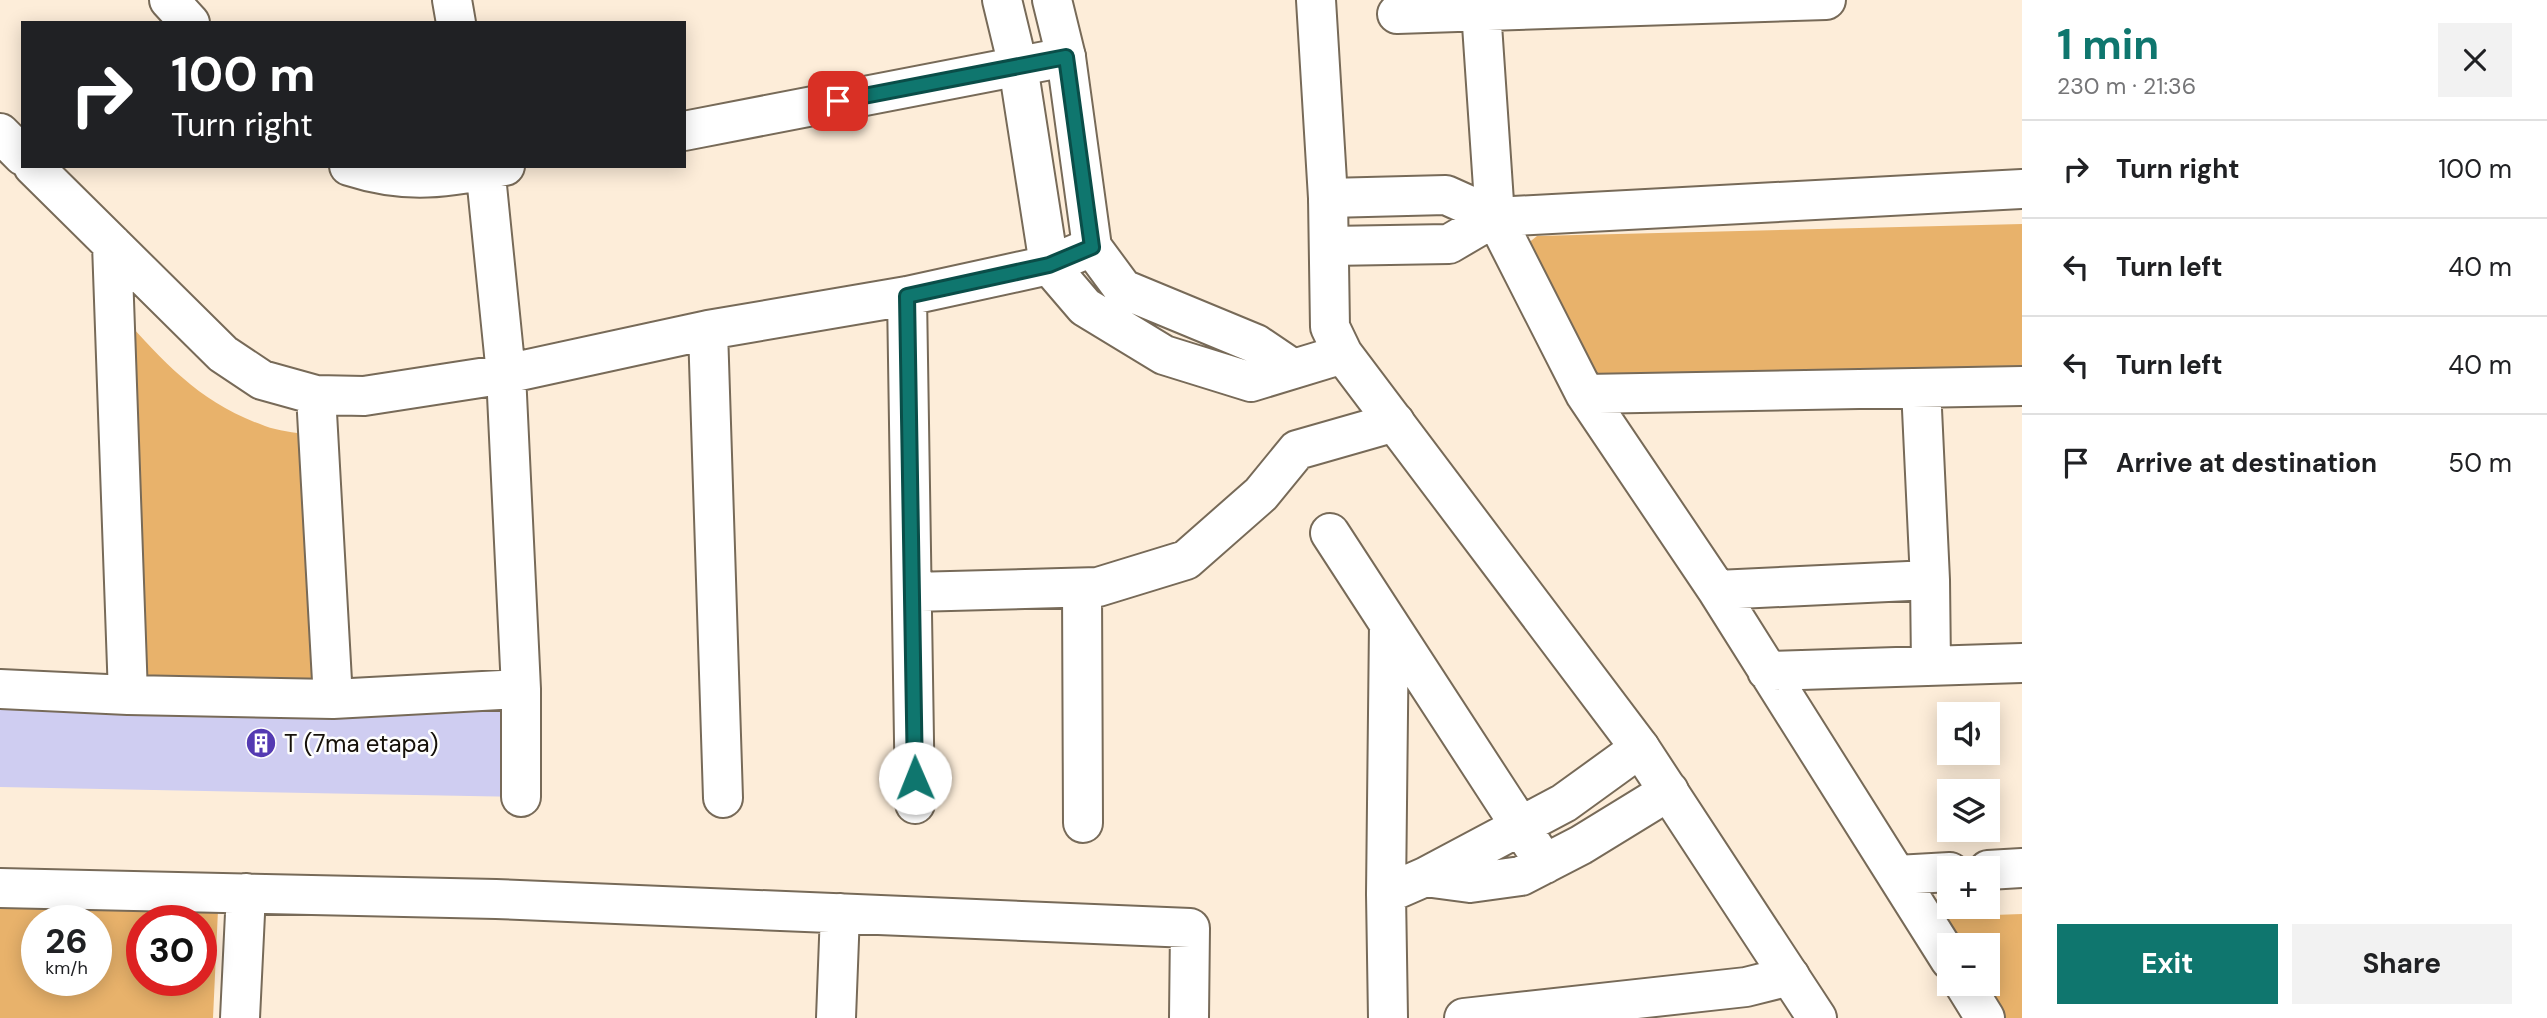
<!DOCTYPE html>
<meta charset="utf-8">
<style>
body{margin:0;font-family:"DM Sans",sans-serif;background:#f2f2f2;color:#202124;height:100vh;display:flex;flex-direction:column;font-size:26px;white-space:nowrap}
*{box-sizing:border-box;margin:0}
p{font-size:23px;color:#757577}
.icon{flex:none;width:38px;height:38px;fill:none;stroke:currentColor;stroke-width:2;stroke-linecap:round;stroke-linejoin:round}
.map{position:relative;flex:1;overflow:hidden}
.details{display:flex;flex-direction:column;background:#fff;width:525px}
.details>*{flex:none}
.guide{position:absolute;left:21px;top:21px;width:665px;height:147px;border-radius:0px;box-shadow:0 4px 18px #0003;background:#202124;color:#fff;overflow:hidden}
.tools{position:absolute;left:1937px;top:702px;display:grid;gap:14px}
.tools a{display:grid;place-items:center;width:63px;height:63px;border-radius:0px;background:#fff;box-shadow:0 4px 18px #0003;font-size:35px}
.speed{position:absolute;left:21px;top:905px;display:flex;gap:14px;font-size:35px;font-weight:700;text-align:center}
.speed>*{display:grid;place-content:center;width:91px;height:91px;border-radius:50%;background:#fff;box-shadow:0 4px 18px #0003;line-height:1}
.speed small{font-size:18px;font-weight:400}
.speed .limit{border:10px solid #d22;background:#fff;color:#111}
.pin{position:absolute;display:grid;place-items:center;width:60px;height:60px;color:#fff;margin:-30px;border-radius:14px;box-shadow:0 4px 10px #0006}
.me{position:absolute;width:77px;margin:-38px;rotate:359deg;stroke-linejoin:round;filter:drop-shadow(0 0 5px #0008)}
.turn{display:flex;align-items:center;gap:24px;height:147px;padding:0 35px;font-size:32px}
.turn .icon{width:91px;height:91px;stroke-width:2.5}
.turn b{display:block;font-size:49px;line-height:60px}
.round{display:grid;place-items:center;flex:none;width:74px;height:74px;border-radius:0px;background:#f2f2f2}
.overview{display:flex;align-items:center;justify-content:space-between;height:119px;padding:0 35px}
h1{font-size:42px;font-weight:700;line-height:52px;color:#0f766e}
.primary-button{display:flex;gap:14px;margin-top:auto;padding:14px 35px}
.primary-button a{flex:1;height:80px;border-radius:0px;background:#0f766e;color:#fff;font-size:28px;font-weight:700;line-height:80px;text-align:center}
.primary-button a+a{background:#f2f2f2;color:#202124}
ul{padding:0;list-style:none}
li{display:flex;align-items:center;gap:21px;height:98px;padding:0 35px;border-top:2px solid #e0e0e0}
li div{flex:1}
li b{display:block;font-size:26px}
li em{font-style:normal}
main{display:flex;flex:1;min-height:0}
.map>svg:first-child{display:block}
</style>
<main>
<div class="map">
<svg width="2022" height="1018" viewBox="0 0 2022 1018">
<rect width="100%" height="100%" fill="#fdedd9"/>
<path fill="#e8b26b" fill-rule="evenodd" d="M 2022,224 L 2022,396 L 1597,403 L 1521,249 L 1537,236 Z
M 121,315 C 166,364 200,403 265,426 C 278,431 294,432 308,435 L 315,698 L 141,692 Z
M 0,901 L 218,910 L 213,1018 L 0,1018 ZM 37,920 L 96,920 L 96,980 L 37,980 ZM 142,920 L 201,920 L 201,980 L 142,980 Z
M 2022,914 L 2022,1018 L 1989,1018 L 1966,984 L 1988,984 L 1988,945 L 1950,945 L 1936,917 Z"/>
<path fill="#cfcdf1" d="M 0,689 L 521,689 L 521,797 L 0,787 Z"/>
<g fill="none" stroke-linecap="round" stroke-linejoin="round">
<g stroke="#776a58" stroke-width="42">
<path id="minor" d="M 169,0 L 190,23
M 452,0 L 456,23
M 1481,10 L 1495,217 L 1585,394 L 1717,590 L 1950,960
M 1397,14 L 1826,0
M 684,131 L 1066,57
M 0,133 L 23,156
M 33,166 L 223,354 L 262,380 L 316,395 L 364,396 L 506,374 L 708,330 L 907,296 L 1049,265 L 1092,247
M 349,166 C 408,185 446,178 505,166
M 485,166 L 506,374 L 521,689 L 521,797
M 1328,198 L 1446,195 L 1495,217 L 2022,189
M 112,244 L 128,695
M 1330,246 L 1449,244 L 1495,217
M 907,296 L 915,804
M 708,330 L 723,798
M 1921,388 L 1930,580 L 1931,666
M 1585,394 L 2022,386
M 316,395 L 333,699
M 1330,533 L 1545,864
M 1082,588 L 1083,823
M 1717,590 L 1930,580
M 912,592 L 1098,587 L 1186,560 L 1261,494 L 1297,450 L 1395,422
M 1767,671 L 2022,663
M 0,689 L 128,695 L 333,699 L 521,689
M 1988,870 L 2022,868
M 1897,875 L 1950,872
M 1425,877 L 1470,883 L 1521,876 L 1581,845 L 1669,791
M 0,888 L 496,899 L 1190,928 L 1189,1018
M 1386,894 L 1389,624
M 1964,984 L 1985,1018
M 240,1018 L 246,893
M 836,1018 L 840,913
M 1388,1018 L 1386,894 L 1425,877 L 1564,803 L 1640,748
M 1464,1018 L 1746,987 L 1790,976"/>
</g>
<g stroke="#776a58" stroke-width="42">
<path id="tertiary" d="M 1002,0 L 1018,66 L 1049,265 L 1085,307 L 1164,355 L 1251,382 L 1343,354
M 1052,0 L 1066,57 L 1092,247 L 1123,289 L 1256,344 L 1293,369
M 1316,0 L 1328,198 L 1330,327 L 1343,354 L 1640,748 L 1817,1018"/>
</g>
<use href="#minor" stroke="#fff" stroke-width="38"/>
<use href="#tertiary" stroke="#fff" stroke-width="38"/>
</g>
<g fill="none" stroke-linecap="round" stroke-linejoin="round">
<g stroke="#0a4d48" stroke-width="18">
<path id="route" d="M 838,101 L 1066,57 L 1092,247 L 1049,265 L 907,296 L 915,778"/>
</g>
<use href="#route" stroke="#0f766e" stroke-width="12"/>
</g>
<defs>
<g id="building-disc" transform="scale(1.575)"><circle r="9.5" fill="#543ab2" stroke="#fdfdfd"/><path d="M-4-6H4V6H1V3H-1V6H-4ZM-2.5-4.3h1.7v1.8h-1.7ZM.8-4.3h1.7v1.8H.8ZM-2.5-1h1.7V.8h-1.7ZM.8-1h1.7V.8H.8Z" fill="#fff"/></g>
</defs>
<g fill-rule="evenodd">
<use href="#building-disc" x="261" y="743"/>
</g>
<g text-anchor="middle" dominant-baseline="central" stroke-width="5" stroke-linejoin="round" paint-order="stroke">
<g font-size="24" fill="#151009" stroke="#fdfdfd" text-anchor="start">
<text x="284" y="743">T (7ma etapa)</text>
</g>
</g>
</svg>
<div class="tools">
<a><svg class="icon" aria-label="sound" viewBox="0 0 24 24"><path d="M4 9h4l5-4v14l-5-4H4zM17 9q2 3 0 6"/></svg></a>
<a><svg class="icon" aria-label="layers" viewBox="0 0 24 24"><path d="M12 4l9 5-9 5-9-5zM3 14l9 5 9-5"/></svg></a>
<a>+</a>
<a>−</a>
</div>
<div class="speed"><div>26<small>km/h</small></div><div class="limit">30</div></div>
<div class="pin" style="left:838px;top:101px;background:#d93025"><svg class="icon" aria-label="arrive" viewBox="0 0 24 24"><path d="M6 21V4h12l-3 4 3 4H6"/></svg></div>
<svg class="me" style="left:915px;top:778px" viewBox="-20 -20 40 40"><circle r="19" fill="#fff"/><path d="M0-13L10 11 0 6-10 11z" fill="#0f766e"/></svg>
<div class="guide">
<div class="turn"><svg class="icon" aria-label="right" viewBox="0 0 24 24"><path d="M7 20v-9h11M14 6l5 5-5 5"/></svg><div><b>100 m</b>Turn right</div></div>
</div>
</div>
<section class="details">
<div class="overview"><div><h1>1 min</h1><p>230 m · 21:36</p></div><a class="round"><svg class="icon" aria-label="close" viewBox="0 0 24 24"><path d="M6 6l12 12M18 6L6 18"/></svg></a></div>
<ul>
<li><svg class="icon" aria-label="right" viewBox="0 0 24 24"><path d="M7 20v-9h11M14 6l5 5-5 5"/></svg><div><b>Turn right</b></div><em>100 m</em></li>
<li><svg class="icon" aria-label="left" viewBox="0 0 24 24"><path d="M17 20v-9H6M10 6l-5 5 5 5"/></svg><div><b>Turn left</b></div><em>40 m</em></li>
<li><svg class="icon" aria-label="left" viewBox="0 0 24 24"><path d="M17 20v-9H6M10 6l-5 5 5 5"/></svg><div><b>Turn left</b></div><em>40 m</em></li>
<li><svg class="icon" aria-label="arrive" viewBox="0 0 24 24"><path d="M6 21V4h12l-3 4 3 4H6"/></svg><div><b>Arrive at destination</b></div><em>50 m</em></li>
</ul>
<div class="primary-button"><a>Exit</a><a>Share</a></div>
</section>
</main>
